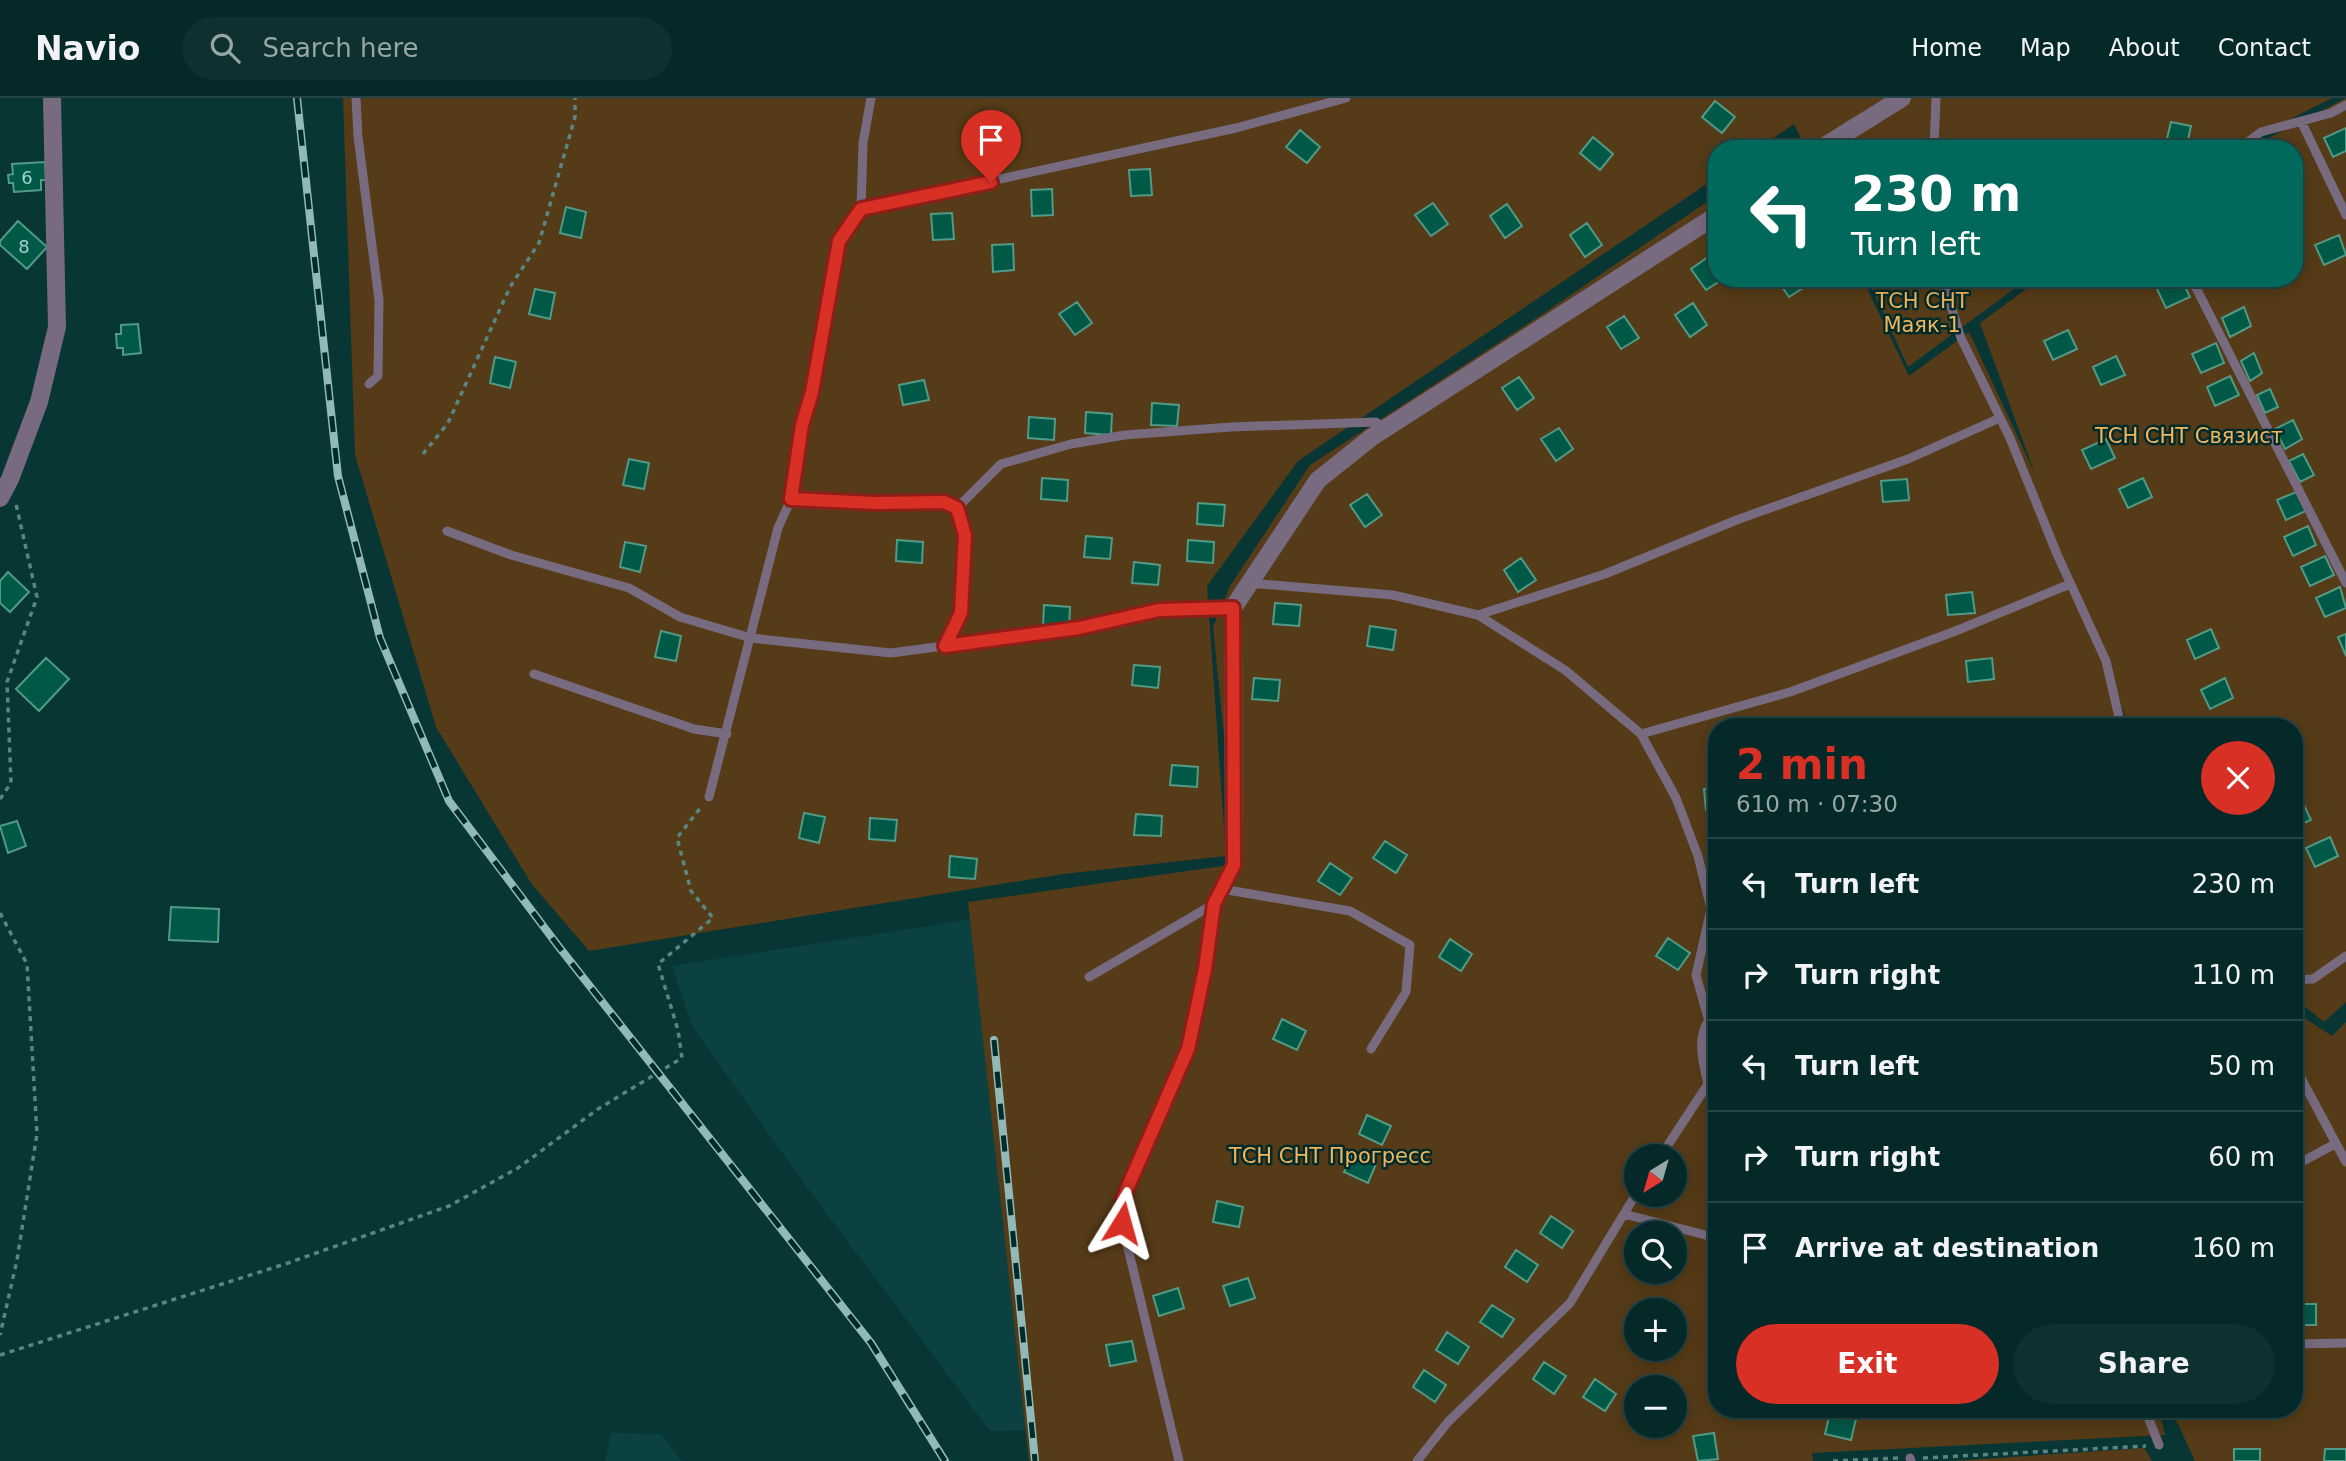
<!DOCTYPE html>
<meta charset="utf-8">
<style>
body{margin:0;font-family:"DejaVu Sans",sans-serif;background:#0e3030;color:#f1f3f6;height:100vh;display:flex;flex-direction:column;font-size:26px;white-space:nowrap}
*{box-sizing:border-box;margin:0}
p{font-size:23px;color:#97a6a8}
.icon{flex:none;width:38px;height:38px;fill:none;stroke:currentColor;stroke-width:2;stroke-linecap:round;stroke-linejoin:round}
.map{position:relative;flex:1;overflow:hidden}
.drawer{position:absolute;left:1708px;top:620px;width:595px;height:700px;display:flex;flex-direction:column;background:#052828;border-radius:28px;box-shadow:0 4px 18px #0003,0 0 0 2px #264445}
.drawer>*{flex:none}
.top-card{position:absolute;left:1708px;top:42px;width:595px;height:147px;border-radius:28px;box-shadow:0 4px 18px #0003,0 0 0 2px #264445;background:#00695c;color:#fff;overflow:hidden}
.needle{width:46px;rotate:217deg}
.buttons{position:absolute;left:1624px;top:1046px;display:grid;gap:14px}
.buttons a{display:grid;place-items:center;width:63px;height:63px;border-radius:50%;background:#052828;box-shadow:0 4px 18px #0003,0 0 0 2px #264445;font-size:35px}
.pin{position:absolute;display:grid;place-items:center;width:60px;height:60px;color:#fff;margin:-72px -30px;border-radius:50% 50% 50% 0;rotate:-45deg;box-shadow:0 0 7px #0007}
.pin .icon{rotate:45deg}
.me{position:absolute;width:77px;margin:-38px;rotate:8deg;stroke-linejoin:round;filter:drop-shadow(0 0 5px #0008)}
.turn{display:flex;align-items:center;gap:24px;height:147px;padding:0 28px;font-size:32px}
.turn .icon{width:91px;height:91px;stroke-width:2.5}
.turn b{display:block;font-size:49px;line-height:60px}
.round{display:grid;place-items:center;flex:none;width:74px;height:74px;border-radius:37px;background:#0e3030}
.headline{display:flex;align-items:center;justify-content:space-between;height:119px;padding:0 28px}
h1{font-size:42px;font-weight:800;line-height:52px;color:#d93025}
.primary-button{display:flex;gap:14px;margin-top:auto;padding:14px 28px}
.primary-button a{flex:1;height:80px;border-radius:42px;background:#d93025;color:#fff;font-size:28px;font-weight:800;line-height:80px;text-align:center}
.primary-button a+a{background:#0e3030;color:#f1f3f6}
ul{padding:0;list-style:none}
li{display:flex;align-items:center;gap:21px;height:91px;padding:0 28px;border-top:2px solid #264445}
li div{flex:1}
li b{display:block;font-size:26px}
li em{font-style:normal}
header{display:flex;align-items:center;gap:42px;box-sizing:border-box;height:98px;padding:0 35px;background:#052828;border-bottom:2px solid #264445}
header strong{font-size:33px}
nav{display:flex;gap:38px;margin-inline-start:auto;font-size:24px}
.search{width:490px;height:63px;background:#0e3030;display:flex;align-items:center;gap:18px;box-sizing:border-box;padding:0 24px;border-radius:38px;color:#97a6a8;font-size:26px}
.map>svg:first-child{display:block}
</style>
<header>
<strong>Navio</strong>
<div class="search"><svg class="icon" aria-label="search" viewBox="0 0 24 24"><circle cx="10" cy="10" r="6"/><path d="M15 15l6 6"/></svg>Search here</div>
<nav><a>Home</a><a>Map</a><a>About</a><a>Contact</a></nav>
</header>
<div class="map">
<svg width="2346" height="1363" viewBox="0 0 2346 1363">
<rect width="100%" height="100%" fill="#073635"/>
<path fill="#0b4241" d="M 1146,794 L 1059,1332 L 990,1333 L 803,1084 L 692,928 L 672,868 Z
M 611,1335 L 661,1336 L 682,1363 L 605,1363 Z"/>
<path fill="#553b17" fill-rule="evenodd" d="M 343,0 L 2332,0 L 2231,51 L 1806,51 L 1794,26 L 1758,51 L 1717,51 L 1717,79 L 1298,363 L 1207,488 L 1226,758 L 1063,776 L 589,853 L 531,785 L 436,629 L 355,357 Z
M 2346,0 L 2346,904 L 2324,924 L 2294,900 L 2294,628 L 2129,628 L 2114,590 L 2124,628 L 1717,628 L 1717,1311 L 2159,1311 L 2165,1337 L 1812,1355 L 1813,1363 L 1029,1363 L 968,804 L 1237,766 L 1213,529 L 1230,488 L 1310,367 L 1544,215 L 1717,97 L 1717,180 L 1862,180 L 1909,278 L 1969,234 L 2035,376 L 1980,225 L 2041,180 L 2294,180 L 2294,51 L 2247,51 ZM 1636,1059 L 1675,1059 L 1675,1097 L 1636,1097 ZM 1636,1136 L 1675,1136 L 1675,1174 L 1636,1174 ZM 1636,1213 L 1675,1213 L 1675,1251 L 1636,1251 ZM 1636,1290 L 1675,1290 L 1675,1328 L 1636,1328 Z
M 1867,180 L 2029,180 L 1908,269 Z
M 2294,913 L 2332,938 L 2346,924 L 2346,1363 L 2195,1363 L 2171,1311 L 2294,1311 Z
M 2144,1350 L 2152,1363 L 1952,1363 Z"/>
<path fill="#005947" stroke="#529a86" stroke-width="2" d="M 1715,3 L 1735,19 L 1722,35 L 1702,19 Z
M 2171,24 L 2191,28 L 2186,51 L 2165,49 Z
M 2346,30 L 2346,53 L 2333,59 L 2324,40 Z
M 1300,32 L 1320,49 L 1307,65 L 1286,49 Z
M 1593,39 L 1613,56 L 1600,72 L 1580,55 Z
M 2295,51 L 2304,70 L 2294,74 L 2294,51 Z
M 45,64 L 46,82 L 41,82 L 41,92 L 14,94 L 13,85 L 9,85 L 8,77 L 13,76 L 12,66 Z
M 1150,71 L 1152,97 L 1131,98 L 1129,72 Z
M 1052,91 L 1053,117 L 1032,118 L 1031,92 Z
M 1433,105 L 1448,126 L 1431,138 L 1415,117 Z
M 1507,106 L 1522,128 L 1505,140 L 1490,118 Z
M 566,109 L 586,114 L 581,140 L 560,135 Z
M 952,115 L 954,141 L 933,142 L 931,116 Z
M 18,123 L 47,149 L 27,171 L 0,147 L 0,143 Z
M 1587,125 L 1602,147 L 1585,159 L 1570,137 Z
M 2339,137 L 2346,157 L 2324,167 L 2315,147 Z
M 1013,146 L 1014,172 L 993,174 L 992,147 Z
M 1708,159 L 1717,172 L 1717,180 L 1723,181 L 1706,192 L 1691,171 Z
M 1776,180 L 1801,180 L 1806,188 L 1789,199 Z
M 2181,180 L 2190,199 L 2166,210 L 2157,191 Z
M 535,191 L 555,195 L 550,221 L 529,216 Z
M 1077,204 L 1092,225 L 1075,237 L 1059,216 Z
M 1693,205 L 1707,227 L 1690,239 L 1675,217 Z
M 2244,209 L 2251,228 L 2230,239 L 2222,220 Z
M 1624,218 L 1639,240 L 1621,251 L 1607,229 Z
M 138,226 L 141,255 L 123,257 L 123,250 L 117,250 L 116,236 L 121,236 L 121,227 Z
M 2068,232 L 2077,251 L 2053,262 L 2044,243 Z
M 2216,245 L 2224,265 L 2201,275 L 2192,256 Z
M 2254,255 L 2262,275 L 2250,283 L 2241,263 Z
M 2116,258 L 2125,277 L 2101,287 L 2093,269 Z
M 495,259 L 516,264 L 510,290 L 490,285 Z
M 2230,278 L 2239,297 L 2215,308 L 2207,289 Z
M 1519,279 L 1534,300 L 1517,312 L 1502,290 Z
M 924,282 L 929,302 L 903,307 L 899,287 Z
M 2270,291 L 2278,309 L 2265,315 L 2257,297 Z
M 1152,305 L 1179,307 L 1177,328 L 1151,327 Z
M 1086,314 L 1112,316 L 1111,337 L 1085,335 Z
M 1029,319 L 1055,321 L 1054,342 L 1028,340 Z
M 2293,322 L 2302,341 L 2285,351 L 2275,331 Z
M 1559,330 L 1573,351 L 1556,363 L 1541,341 Z
M 2106,341 L 2115,360 L 2091,371 L 2082,352 Z
M 2303,356 L 2314,377 L 2300,384 L 2289,363 Z
M 629,361 L 649,365 L 644,391 L 623,387 Z
M 1042,380 L 1068,382 L 1067,403 L 1041,401 Z
M 2143,380 L 2152,399 L 2128,410 L 2119,391 Z
M 1907,381 L 1909,402 L 1883,404 L 1881,383 Z
M 2301,392 L 2310,411 L 2286,422 L 2277,402 Z
M 1367,396 L 1382,417 L 1365,429 L 1350,407 Z
M 1198,405 L 1225,407 L 1223,428 L 1197,426 Z
M 2308,428 L 2316,447 L 2293,458 L 2284,439 Z
M 1086,438 L 1112,440 L 1110,461 L 1084,459 Z
M 897,442 L 923,444 L 922,465 L 896,463 Z
M 1188,442 L 1214,444 L 1213,465 L 1187,463 Z
M 625,444 L 646,448 L 640,474 L 620,469 Z
M 2325,458 L 2334,477 L 2310,488 L 2301,469 Z
M 1521,460 L 1536,482 L 1518,494 L 1504,472 Z
M 1134,464 L 1160,467 L 1158,487 L 1132,485 Z
M 8,474 L 29,494 L 10,514 L 0,505 L 0,483 Z
M 2340,489 L 2346,510 L 2325,519 L 2316,500 Z
M 1972,494 L 1975,515 L 1948,517 L 1946,497 Z
M 1275,505 L 1301,507 L 1299,528 L 1273,526 Z
M 1044,507 L 1070,509 L 1069,530 L 1043,528 Z
M 1370,528 L 1396,532 L 1393,552 L 1367,548 Z
M 2211,531 L 2219,550 L 2195,561 L 2187,542 Z
M 661,533 L 681,538 L 676,563 L 655,559 Z
M 2346,536 L 2346,558 L 2338,539 Z
M 46,560 L 69,581 L 39,613 L 16,591 Z
M 1992,560 L 1994,581 L 1968,584 L 1966,563 Z
M 1134,567 L 1160,569 L 1158,590 L 1132,587 Z
M 1254,580 L 1280,582 L 1278,603 L 1252,601 Z
M 2225,580 L 2233,600 L 2210,611 L 2201,592 Z
M 1172,667 L 1198,669 L 1197,689 L 1170,687 Z
M 1716,690 L 1717,711 L 1706,712 L 1704,691 Z
M 2302,703 L 2311,722 L 2294,729 L 2294,706 Z
M 804,715 L 825,719 L 819,745 L 799,740 Z
M 1136,716 L 1162,718 L 1161,738 L 1134,737 Z
M 870,720 L 897,722 L 895,743 L 869,741 Z
M 17,723 L 26,748 L 8,755 L 0,728 Z
M 2330,739 L 2338,758 L 2315,769 L 2306,750 Z
M 1385,743 L 1407,757 L 1396,775 L 1373,760 Z
M 950,758 L 977,761 L 975,781 L 949,779 Z
M 1330,765 L 1352,780 L 1340,797 L 1318,783 Z
M 171,809 L 219,811 L 218,844 L 169,842 Z
M 1668,840 L 1690,855 L 1678,872 L 1656,858 Z
M 1450,841 L 1472,856 L 1461,873 L 1439,859 Z
M 1282,921 L 1306,933 L 1297,952 L 1273,941 Z
M 1367,1017 L 1391,1028 L 1382,1047 L 1359,1036 Z
M 1353,1055 L 1376,1066 L 1368,1085 L 1344,1074 Z
M 1217,1103 L 1243,1109 L 1239,1129 L 1213,1124 Z
M 1551,1118 L 1573,1133 L 1562,1150 L 1540,1135 Z
M 1516,1152 L 1538,1167 L 1527,1184 L 1505,1169 Z
M 1248,1180 L 1255,1200 L 1230,1208 L 1223,1188 Z
M 1178,1190 L 1184,1210 L 1159,1218 L 1153,1198 Z
M 2294,1206 L 2316,1206 L 2316,1227 L 2294,1227 Z
M 1492,1207 L 1514,1221 L 1502,1239 L 1480,1224 Z
M 1447,1234 L 1469,1249 L 1458,1266 L 1436,1252 Z
M 1132,1243 L 1136,1263 L 1110,1268 L 1106,1247 Z
M 1544,1264 L 1566,1278 L 1554,1296 L 1533,1281 Z
M 1424,1272 L 1446,1287 L 1435,1304 L 1413,1289 Z
M 1595,1281 L 1616,1296 L 1605,1313 L 1583,1299 Z
M 1830,1315 L 1856,1321 L 1851,1342 L 1825,1336 Z
M 1714,1335 L 1718,1361 L 1698,1363 L 1693,1338 Z
M 2234,1351 L 2260,1351 L 2260,1363 L 2234,1363 Z
M 2325,1351 L 2346,1351 L 2346,1363 L 2324,1363 Z"/>
<g fill="none" stroke-linecap="round" stroke-linejoin="round">
<path stroke="#5a8584" stroke-width="3.5" stroke-dasharray="5 5" stroke-linecap="butt" d="M 423,356 L 448,325 L 510,189 L 539,145 L 575,19 L 575,0
M 0,701 L 11,685 L 7,584 L 37,499 L 16,406
M 0,815 L 27,866 L 37,1036 L 17,1162 L 0,1237
M 0,1257 L 288,1165 L 449,1108 L 518,1070 L 598,1011 L 682,960 L 678,932 L 658,866 L 713,820 L 691,793 L 677,740 L 701,709
M 1923,1360 L 2146,1348
M 1833,1363 L 1898,1360"/>
<path stroke="#786b80" stroke-width="9" d="M 356,0 L 358,39 L 379,202 L 378,278 L 369,286
M 871,0 L 863,45 L 861,111 L 839,143 L 812,294 L 802,327 L 791,401 L 876,405 L 944,404 L 957,410 L 965,437 L 961,515 L 945,548
M 2301,23 L 2346,117
M 1934,51 L 1936,0
M 2238,51 L 2261,34 L 2331,15 L 2346,7
M 861,111 L 1236,30 L 1346,0
M 1942,180 L 1961,240 L 2010,340 L 2057,456 L 2106,563 L 2121,628
M 2191,180 L 2346,485
M 1943,183 L 1970,180
M 957,410 L 1001,366 L 1071,346 L 1125,337 L 1231,329 L 1376,324 L 1383,332
M 447,433 L 511,457 L 629,490 L 680,519 L 751,540 L 891,555 L 1079,530 L 1159,512 L 1233,510
M 1249,485 L 1393,497 L 1478,517 L 1565,572 L 1641,636 L 1676,700 L 1698,758 L 1711,811
M 1478,517 L 1605,476 L 1739,421 L 1908,361 L 2000,320
M 534,576 L 694,631 L 727,636
M 1641,636 L 1790,594 L 1953,534 L 2070,486
M 709,699 L 778,430 L 791,401
M 1222,791 L 1350,813 L 1410,847 L 1406,894 L 1371,951
M 1089,879 L 1214,806 L 1234,767
M 2294,882 L 2313,881 L 2346,858
M 1717,914 C 1694,931 1702,962 1708,986 L 1717,987
M 1708,920 L 1696,877 L 1711,811 L 1717,808
M 2294,967 L 2346,1064
M 1660,1059 L 1708,986
M 2294,1068 L 2335,1046
M 1624,1116 L 1717,1140
M 2294,1246 L 2346,1245
M 2145,1311 L 2159,1347
M 1910,1360 L 1911,1363
M 1179,1363 L 1122,1125 L 1123,1100 L 1188,951 L 1205,871 L 1214,806
M 1417,1363 L 1448,1324 L 1570,1205 L 1636,1096"/>
<path stroke="#786b80" stroke-width="18" d="M 1820,51 L 1902,0
M 0,400 L 10,381 L 39,304 L 57,229 L 52,0
M 1234,767 L 1233,510 L 1318,382 L 1372,339 L 1717,117"/>
<g stroke="#90b9b7" stroke-width="8">
<path id="rail" d="M 297,0 L 338,378 L 380,540 L 449,703 L 559,849 L 871,1245 L 945,1363
M 994,942 L 1035,1363"/>
</g>
<use href="#rail" stroke="#002b2b" stroke-width="5" stroke-dasharray="16" stroke-linecap="butt"/>
</g>
<g fill="none" stroke-linecap="round" stroke-linejoin="round">
<g stroke="#8d1f18" stroke-width="18">
<path id="route" d="M 991,84 L 861,111 L 839,143 L 812,294 L 802,327 L 791,401 L 876,405 L 944,404 L 957,410 L 965,437 L 961,515 L 945,548 L 1079,530 L 1159,512 L 1233,510 L 1234,767 L 1214,806 L 1205,871 L 1188,951 L 1123,1100 L 1122,1125"/>
</g>
<use href="#route" stroke="#d93025" stroke-width="12"/>
</g>
<g text-anchor="middle" dominant-baseline="central" stroke-width="5" stroke-linejoin="round" paint-order="stroke">
<g font-size="18" fill="#a0d2cc">
<text x="27" y="79">6</text>
<text x="24" y="148">8</text>
</g>
<g font-size="21" fill="#f4b55b" stroke="#002b2b">
<text x="1922" y="203">ТСН СНТ<tspan x="1922" dy="24">Маяк-1</tspan></text>
<text x="2189" y="338">ТСН СНТ Связист</text>
<text x="1330" y="1058">ТСН СНТ Прогресс</text>
</g>
</g>
</svg>
<div class="buttons">
<a><svg class="needle" viewBox="-14 -14 28 28"><path d="M0-13l5 13h-10z" fill="#e53935"/><path d="M0 13l5-13h-10z" fill="#97a6a8"/></svg></a>
<a><svg class="icon" aria-label="search" viewBox="0 0 24 24"><circle cx="10" cy="10" r="6"/><path d="M15 15l6 6"/></svg></a>
<a>+</a>
<a>−</a>
</div>
<div class="pin" style="left:991px;top:84px;background:#d93025"><svg class="icon" aria-label="arrive" viewBox="0 0 24 24"><path d="M6 21V4h12l-3 4 3 4H6"/></svg></div>
<svg class="me" style="left:1122px;top:1125px" viewBox="-20 -20 40 40"><path d="M0-17L14 15 0 8-14 15z" fill="#d93025" stroke="#fff" stroke-width="4"/></svg>
<div class="top-card">
<div class="turn"><svg class="icon" aria-label="left" viewBox="0 0 24 24"><path d="M17 20v-9H6M10 6l-5 5 5 5"/></svg><div><b>230 m</b>Turn left</div></div>
</div>
<section class="drawer">
<div class="headline"><div><h1>2 min</h1><p>610 m · 07:30</p></div><a class="round" style="background:#d93025;color:#fff"><svg class="icon" aria-label="close" viewBox="0 0 24 24"><path d="M6 6l12 12M18 6L6 18"/></svg></a></div>
<ul>
<li><svg class="icon" aria-label="left" viewBox="0 0 24 24"><path d="M17 20v-9H6M10 6l-5 5 5 5"/></svg><div><b>Turn left</b></div><em>230 m</em></li>
<li><svg class="icon" aria-label="right" viewBox="0 0 24 24"><path d="M7 20v-9h11M14 6l5 5-5 5"/></svg><div><b>Turn right</b></div><em>110 m</em></li>
<li><svg class="icon" aria-label="left" viewBox="0 0 24 24"><path d="M17 20v-9H6M10 6l-5 5 5 5"/></svg><div><b>Turn left</b></div><em>50 m</em></li>
<li><svg class="icon" aria-label="right" viewBox="0 0 24 24"><path d="M7 20v-9h11M14 6l5 5-5 5"/></svg><div><b>Turn right</b></div><em>60 m</em></li>
<li><svg class="icon" aria-label="arrive" viewBox="0 0 24 24"><path d="M6 21V4h12l-3 4 3 4H6"/></svg><div><b>Arrive at destination</b></div><em>160 m</em></li>
</ul>
<div class="primary-button"><a>Exit</a><a>Share</a></div>
</section>
</div>
